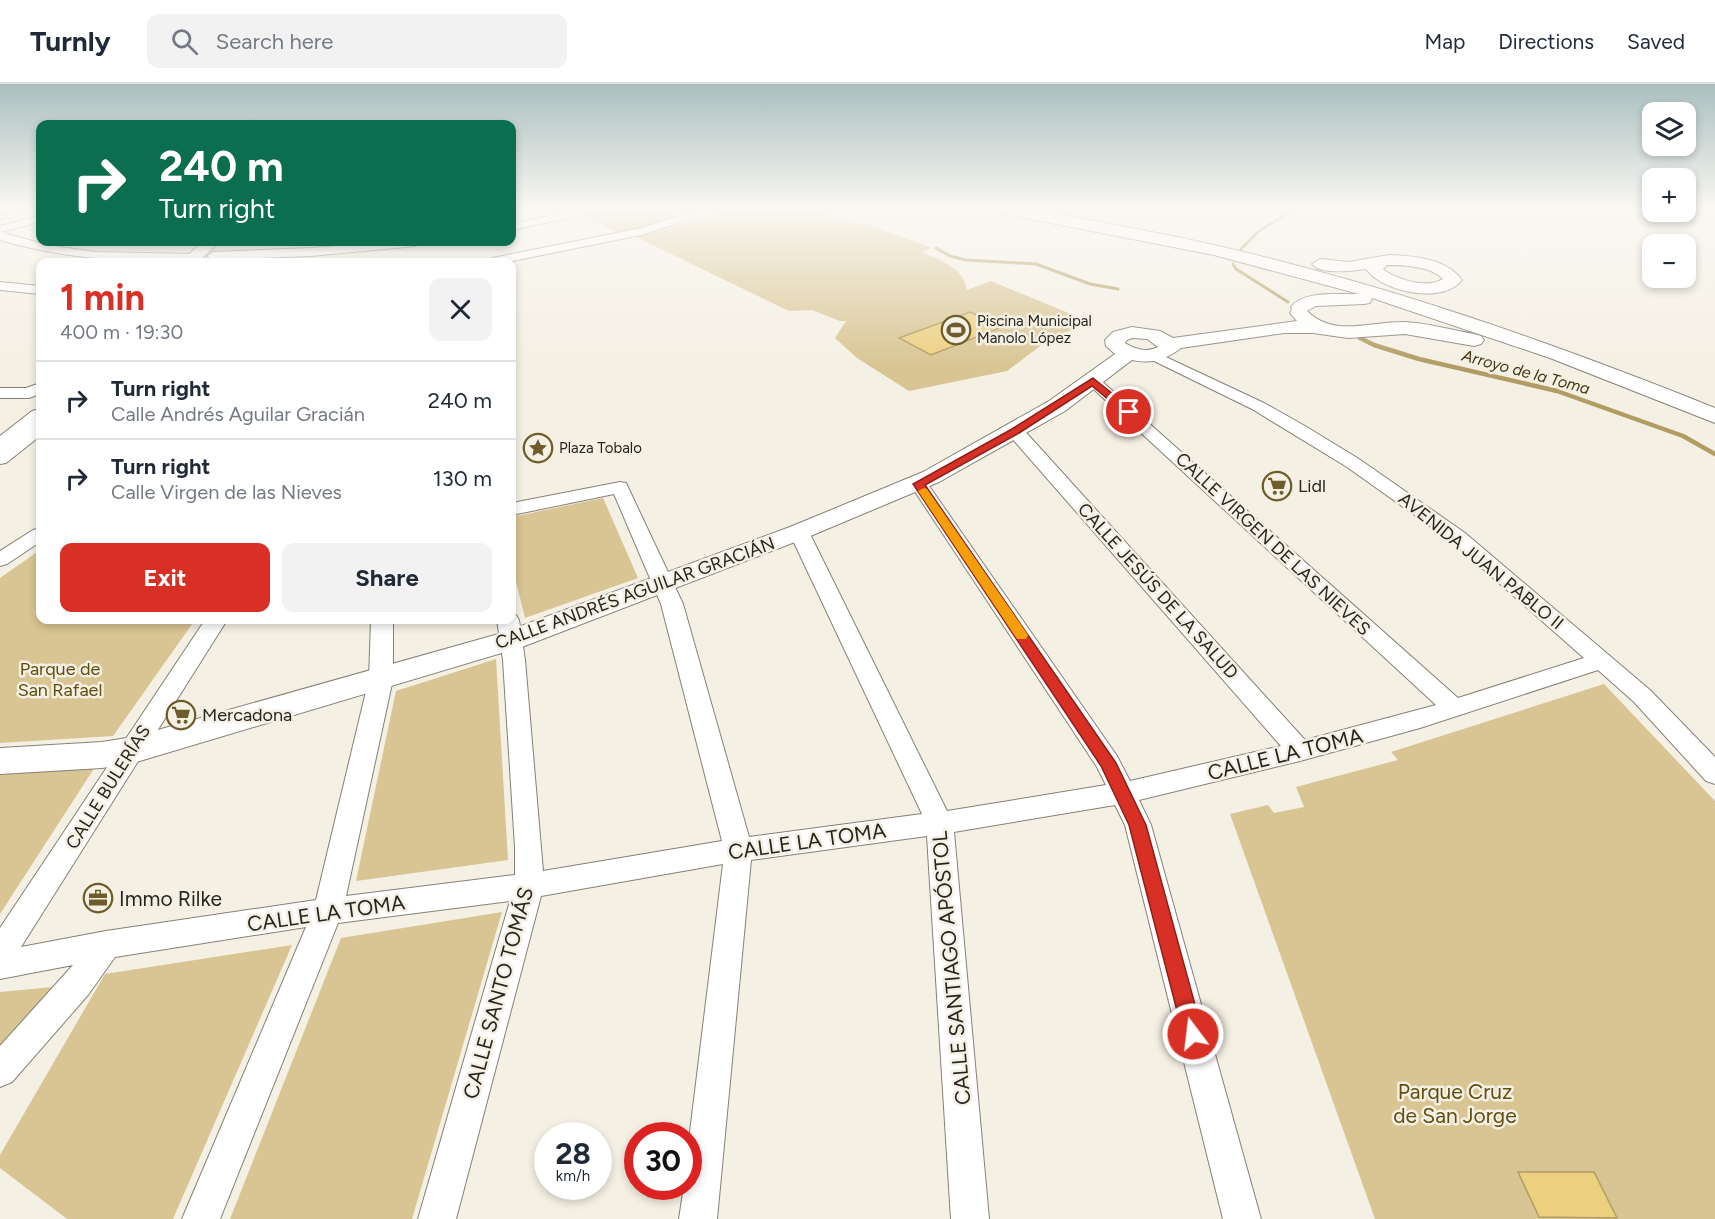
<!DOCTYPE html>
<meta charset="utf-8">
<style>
body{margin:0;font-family:Figtree,sans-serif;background:#f2f2f3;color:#1f2937;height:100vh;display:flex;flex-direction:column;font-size:22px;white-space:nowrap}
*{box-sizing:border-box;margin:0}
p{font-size:20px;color:#747a83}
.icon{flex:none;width:33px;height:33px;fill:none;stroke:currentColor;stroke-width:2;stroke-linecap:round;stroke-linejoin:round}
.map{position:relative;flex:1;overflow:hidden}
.panel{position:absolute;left:36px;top:174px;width:480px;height:366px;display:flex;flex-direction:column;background:#fff;border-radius:12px;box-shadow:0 3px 9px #0003}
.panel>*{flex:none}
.hud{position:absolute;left:36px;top:36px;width:480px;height:126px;border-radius:12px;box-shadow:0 3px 9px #0003;background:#0b6e4f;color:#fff;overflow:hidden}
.tools{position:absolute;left:1642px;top:18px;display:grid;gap:12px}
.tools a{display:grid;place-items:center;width:54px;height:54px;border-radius:12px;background:#fff;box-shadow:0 3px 9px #0003;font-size:30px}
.speed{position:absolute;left:534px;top:1038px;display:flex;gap:12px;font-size:30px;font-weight:700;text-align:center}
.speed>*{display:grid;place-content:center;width:78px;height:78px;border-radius:50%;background:#fff;box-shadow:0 3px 9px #0003;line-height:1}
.speed small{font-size:15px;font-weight:400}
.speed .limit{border:9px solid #d22;background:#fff;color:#111}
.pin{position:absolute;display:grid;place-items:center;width:51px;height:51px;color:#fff;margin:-26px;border:3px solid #fff;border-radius:50%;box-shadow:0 2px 6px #0007}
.me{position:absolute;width:66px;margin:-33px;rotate:345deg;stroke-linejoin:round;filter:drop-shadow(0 0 4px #0008)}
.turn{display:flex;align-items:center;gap:21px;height:126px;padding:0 24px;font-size:27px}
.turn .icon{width:78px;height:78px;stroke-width:2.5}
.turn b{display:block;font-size:42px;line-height:51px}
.round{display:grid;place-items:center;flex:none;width:63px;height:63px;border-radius:12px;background:#f2f2f3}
.overview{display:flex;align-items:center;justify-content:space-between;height:102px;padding:0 24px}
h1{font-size:36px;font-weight:700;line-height:45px;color:#d93025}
.cta{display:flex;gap:12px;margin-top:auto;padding:12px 24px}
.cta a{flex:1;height:69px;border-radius:12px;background:#d93025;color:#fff;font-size:24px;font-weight:700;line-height:69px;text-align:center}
.cta a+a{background:#f2f2f3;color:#1f2937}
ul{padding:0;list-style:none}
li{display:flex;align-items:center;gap:18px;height:78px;padding:0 24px;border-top:2px solid #e0e1e3}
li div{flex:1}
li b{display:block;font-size:22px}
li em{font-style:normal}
header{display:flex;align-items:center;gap:36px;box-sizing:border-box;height:84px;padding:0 30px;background:#fff;border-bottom:2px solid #e0e1e3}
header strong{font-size:28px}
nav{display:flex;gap:33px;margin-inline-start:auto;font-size:21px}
.search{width:420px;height:54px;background:#f2f2f3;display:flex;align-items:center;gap:15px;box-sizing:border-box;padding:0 21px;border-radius:12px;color:#747a83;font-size:22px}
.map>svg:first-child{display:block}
</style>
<header>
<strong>Turnly</strong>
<div class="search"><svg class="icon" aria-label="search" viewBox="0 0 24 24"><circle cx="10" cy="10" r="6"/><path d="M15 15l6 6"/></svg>Search here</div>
<nav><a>Map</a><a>Directions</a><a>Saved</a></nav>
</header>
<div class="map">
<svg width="1715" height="1135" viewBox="0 0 1715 1135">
<rect width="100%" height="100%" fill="#f5f0e4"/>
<path fill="#d9c593" d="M 616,124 L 650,124 L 679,133 L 620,150 L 585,132 Z
M 737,124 L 813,124 L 855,140 L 866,140 L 932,164 L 921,168 C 939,176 964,183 967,206 L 991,197 L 1090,238 L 1048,256 L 1007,287 L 909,307 L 857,274 L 835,254 L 846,237 L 840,237 L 812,226 L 789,227 L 636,153 Z
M 603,414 L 638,494 L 525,534 L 512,481 L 512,433 Z
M 40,466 L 40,536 L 195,536 L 113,652 L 0,659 L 0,494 Z
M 496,575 L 508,776 L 356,797 L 396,607 Z
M 1604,600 L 1715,717 L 1715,1135 L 1375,1135 L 1230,730 L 1268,721 L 1274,729 L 1304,723 L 1296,703 L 1398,676 L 1391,668 Z
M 95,683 L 0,830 L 0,689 Z
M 502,828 L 412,1135 L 230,1135 L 341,854 Z
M 292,861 L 173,1135 L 67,1135 L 0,1084 L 0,1071 L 105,890 Z
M 63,902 L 0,973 L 0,908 Z"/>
<path fill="#edcf80" stroke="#b19c63" stroke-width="1.5" d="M 970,228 L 1002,243 L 931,271 L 899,254 Z
M 1518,1088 L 1594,1088 L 1617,1134 L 1539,1133 Z"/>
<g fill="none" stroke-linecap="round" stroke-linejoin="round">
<path stroke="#b19c63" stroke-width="3" d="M 936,164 L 950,172 L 966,176 L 1036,180 L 1090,200 L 1118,205
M 1241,165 L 1259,147 L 1295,125 L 1293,124
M 1233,180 L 1236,185 L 1288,218"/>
<path stroke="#b19c63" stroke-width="4.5" d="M 1360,254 L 1374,261 L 1419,275 L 1557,307 L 1683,352 L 1715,370"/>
<g stroke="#858176" stroke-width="2">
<path id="minor" d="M 23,124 L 21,126 L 0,131 L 0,125 Z
M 587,124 L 607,124 L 601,127 L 512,146 L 512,140 Z
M 688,129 L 694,132 L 692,134 L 645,150 L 508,178 L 486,178 L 492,174 L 642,144 Z
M 40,132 L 40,138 L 0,148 L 0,142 Z
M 0,148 L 47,161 L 95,168 L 193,170 L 199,174 L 193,178 C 127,178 63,175 0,156 Z
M 384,158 L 422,158 L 416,162 L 311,172 L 213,176 L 207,172 L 213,168 L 311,164 Z
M 0,198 L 40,202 L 40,210 L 0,206 Z
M 1153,267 L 1264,319 L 1305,342 L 1359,375 L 1465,449 L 1650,606 L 1715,673 L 1715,700 L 1706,697 L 1634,618 L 1598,586 L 1420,644 L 1300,677 L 1139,716 L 1151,741 L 1261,1135 L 1223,1135 L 1125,741 L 1115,721 L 954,748 L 989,1135 L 951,1135 L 927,752 L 751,776 L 717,1135 L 679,1135 L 684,1102 L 688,1102 L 688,1064 L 723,780 L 541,812 L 456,1135 L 418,1135 L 510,817 L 338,839 L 220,1135 L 182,1135 L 306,843 L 115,873 L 88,911 L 12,998 L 0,1003 L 0,962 L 73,881 L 0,895 L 0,844 L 205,536 L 227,536 L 21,863 L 106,847 L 316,816 L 369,595 L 371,536 L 393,536 L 393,595 L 346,812 L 515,791 L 515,763 L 503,576 L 497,536 L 512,536 L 512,530 L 516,531 L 519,536 L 525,576 L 543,787 L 722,757 L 661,520 L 614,410 L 512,431 L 512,419 L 620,398 L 626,399 L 683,520 L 749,753 L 922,730 L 789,448 L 792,444 L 806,444 L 809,448 L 947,727 L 1106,701 L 1097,683 L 910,400 L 913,396 L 925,396 L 1117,672 L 1130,697 L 1281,662 L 1009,351 L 1007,347 L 1015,342 L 1021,343 L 1305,656 L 1436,621 L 1088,300 L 1085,297 L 1088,294 L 1098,294 L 1458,614 L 1584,574 L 1451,457 L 1347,383 L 1252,325 L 1148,274 L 1146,271 L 1148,268 Z
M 40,299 L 40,310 L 29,314 L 0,314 L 0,304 L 26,304 Z
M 40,339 L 40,352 L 6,379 L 0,380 L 0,367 L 34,340 Z
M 40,444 L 40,458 L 7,480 L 0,482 L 0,467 L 33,446 Z"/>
</g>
<g stroke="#858176" stroke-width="2">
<path id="major" d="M 987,124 C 1045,124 1104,139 1162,150 C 1352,188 1535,252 1715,324 L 1715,339 L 1550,274 L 1372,214 L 1370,219 L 1364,220 L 1316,222 L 1307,227 C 1334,254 1370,237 1405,238 C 1428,239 1451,246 1474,250 L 1481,252 L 1484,256 L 1481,260 L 1474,262 L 1405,250 L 1348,254 L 1313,249 L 1284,249 L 1181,264 C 1165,276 1152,280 1132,276 L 1065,327 L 939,398 L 808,453 L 522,563 L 133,679 L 102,684 L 0,690 L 0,664 L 102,658 L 133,653 L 502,549 L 790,443 L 923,388 L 1049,317 L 1115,270 L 1106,262 L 1105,256 L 1113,248 L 1132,243 L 1160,247 L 1173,254 L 1297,237 L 1290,229 L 1292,225 L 1291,223 C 1304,206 1339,211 1359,210 L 1214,171 L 994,128 ZM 1132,254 L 1147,255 L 1158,263 C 1147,269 1135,265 1125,259 L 1127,256 Z
M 202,158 L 219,158 L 198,178 L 181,178 Z
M 1389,171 C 1414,172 1446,174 1462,196 C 1443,221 1382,208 1366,185 C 1352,187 1321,191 1312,180 L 1320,175 L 1349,178 ZM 1387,181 C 1404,181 1431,182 1443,195 C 1426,205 1401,196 1385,187 L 1383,185 Z
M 40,325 L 40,342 L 8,368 L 0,370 L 0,352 L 32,327 Z"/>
</g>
<use href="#minor" fill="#fff" fill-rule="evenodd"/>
<use href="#major" fill="#fff" fill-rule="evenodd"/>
<path stroke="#8a877e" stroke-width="2" stroke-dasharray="1.5 3" stroke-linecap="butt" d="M 0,136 L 40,127"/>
</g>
<linearGradient id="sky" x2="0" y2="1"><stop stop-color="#aabfbe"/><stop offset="0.44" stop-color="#faf8f3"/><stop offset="1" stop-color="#faf8f3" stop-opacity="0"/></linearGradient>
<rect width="1715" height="283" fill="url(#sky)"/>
<path fill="#d93025" stroke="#8d1f18" stroke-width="1.5" d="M 1093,294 L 1133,326 L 1133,330 L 1126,330 L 1092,302 L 1019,349 L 925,401 L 1116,679 L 1146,741 L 1203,950 L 1200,956 L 1193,959 L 1186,956 L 1183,950 L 1129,741 L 1101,682 L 913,400 L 1012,345 Z"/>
<path fill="#f59e0b" d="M 924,404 L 927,405 L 1026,548 L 1028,551 L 1026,555 L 1017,555 L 918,407 Z"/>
<defs>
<g id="stadium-ring" transform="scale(1.5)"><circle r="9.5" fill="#f5f0e4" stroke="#6e5c2b" stroke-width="1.5"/><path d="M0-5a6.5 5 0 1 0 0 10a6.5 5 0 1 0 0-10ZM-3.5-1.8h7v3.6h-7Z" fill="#6e5c2b"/></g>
<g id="sight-ring" transform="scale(1.5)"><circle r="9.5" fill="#f5f0e4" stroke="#6e5c2b" stroke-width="1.5"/><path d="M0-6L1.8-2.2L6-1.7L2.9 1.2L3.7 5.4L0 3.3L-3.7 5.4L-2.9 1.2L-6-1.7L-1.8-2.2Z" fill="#6e5c2b"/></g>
<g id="supermarket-ring" transform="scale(1.5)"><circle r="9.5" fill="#f5f0e4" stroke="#6e5c2b" stroke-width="1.5"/><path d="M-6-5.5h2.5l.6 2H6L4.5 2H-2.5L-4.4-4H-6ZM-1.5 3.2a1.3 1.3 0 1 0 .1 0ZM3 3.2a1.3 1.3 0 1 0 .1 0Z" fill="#6e5c2b"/></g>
<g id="office-ring" transform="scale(1.5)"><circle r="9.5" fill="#f5f0e4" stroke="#6e5c2b" stroke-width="1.5"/><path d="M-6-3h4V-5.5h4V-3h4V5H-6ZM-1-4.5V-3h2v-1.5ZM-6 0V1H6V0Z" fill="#6e5c2b"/></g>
</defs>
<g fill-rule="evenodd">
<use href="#stadium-ring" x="956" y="246"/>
<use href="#sight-ring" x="538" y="364"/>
<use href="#supermarket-ring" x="1277" y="402"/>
<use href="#supermarket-ring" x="181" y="631"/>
<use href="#office-ring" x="98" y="814"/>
</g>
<g text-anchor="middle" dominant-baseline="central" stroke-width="5" stroke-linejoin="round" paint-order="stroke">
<g font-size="15" fill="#262520" stroke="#f5f0e4" text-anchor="start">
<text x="977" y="237">Piscina Municipal<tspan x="977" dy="17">Manolo López</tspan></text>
<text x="559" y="364">Plaza Tobalo</text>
</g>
<g font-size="16" font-style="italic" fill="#423613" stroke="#f5f0e4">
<text transform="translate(1526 288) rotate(15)">Arroyo de la Toma</text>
</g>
<g font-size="18" fill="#262520" stroke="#f5f0e4" text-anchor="start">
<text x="1298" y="402">Lidl</text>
<text x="202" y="631">Mercadona</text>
</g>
<g font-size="18" fill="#262520" stroke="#f5f0e4">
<text transform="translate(1273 460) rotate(43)">CALLE VIRGEN DE LAS NIEVES</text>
<text transform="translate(1481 477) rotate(39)">AVENIDA JUAN PABLO II</text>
<text transform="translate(1158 507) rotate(48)">CALLE JESÚS DE LA SALUD</text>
<text transform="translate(635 509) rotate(-20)">CALLE ANDRÉS AGUILAR GRACIÁN</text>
<text transform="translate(108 703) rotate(-58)">CALLE BULERÍAS</text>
</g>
<g font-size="18" fill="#614d0e" stroke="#f5f0e4">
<text x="60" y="585">Parque de<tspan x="60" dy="21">San Rafael</tspan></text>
</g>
<g font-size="21" fill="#262520" stroke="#f5f0e4">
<text transform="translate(1285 670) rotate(-14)">CALLE LA TOMA</text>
<text transform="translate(807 757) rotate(-8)">CALLE LA TOMA</text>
<text transform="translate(326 829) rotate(-8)">CALLE LA TOMA</text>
<text transform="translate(951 884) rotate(-95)">CALLE SANTIAGO APÓSTOL</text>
<text transform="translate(498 909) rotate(-75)">CALLE SANTO TOMÁS</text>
</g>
<g font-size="21" fill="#262520" stroke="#f5f0e4" text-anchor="start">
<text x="119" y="814">Immo Rilke</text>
</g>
<g font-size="21" fill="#614d0e" stroke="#f5f0e4">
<text x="1455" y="1007">Parque Cruz<tspan x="1455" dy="24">de San Jorge</tspan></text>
</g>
</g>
</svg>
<div class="tools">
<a><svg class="icon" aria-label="layers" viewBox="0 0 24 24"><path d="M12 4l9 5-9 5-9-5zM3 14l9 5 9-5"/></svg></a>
<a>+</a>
<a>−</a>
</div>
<div class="speed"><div>28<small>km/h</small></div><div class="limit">30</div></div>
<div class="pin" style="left:1129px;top:328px;background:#d93025"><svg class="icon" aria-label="arrive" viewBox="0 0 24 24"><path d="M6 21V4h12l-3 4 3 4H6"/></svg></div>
<svg class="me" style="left:1193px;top:950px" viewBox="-20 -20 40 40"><circle r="17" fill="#d93025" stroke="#fff" stroke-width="3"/><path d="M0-11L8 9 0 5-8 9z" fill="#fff"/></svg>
<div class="hud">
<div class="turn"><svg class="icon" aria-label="right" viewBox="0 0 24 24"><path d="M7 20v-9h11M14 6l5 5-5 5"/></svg><div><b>240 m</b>Turn right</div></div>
</div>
<section class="panel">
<div class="overview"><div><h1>1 min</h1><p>400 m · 19:30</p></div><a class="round"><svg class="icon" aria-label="close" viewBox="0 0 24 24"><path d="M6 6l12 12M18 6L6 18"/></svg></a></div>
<ul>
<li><svg class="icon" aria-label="right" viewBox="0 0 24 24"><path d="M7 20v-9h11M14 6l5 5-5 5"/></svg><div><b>Turn right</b><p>Calle Andrés Aguilar Gracián</p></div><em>240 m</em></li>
<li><svg class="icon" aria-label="right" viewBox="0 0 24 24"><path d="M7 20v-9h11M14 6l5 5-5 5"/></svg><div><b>Turn right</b><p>Calle Virgen de las Nieves</p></div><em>130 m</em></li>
</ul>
<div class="cta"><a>Exit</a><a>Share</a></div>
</section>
</div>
